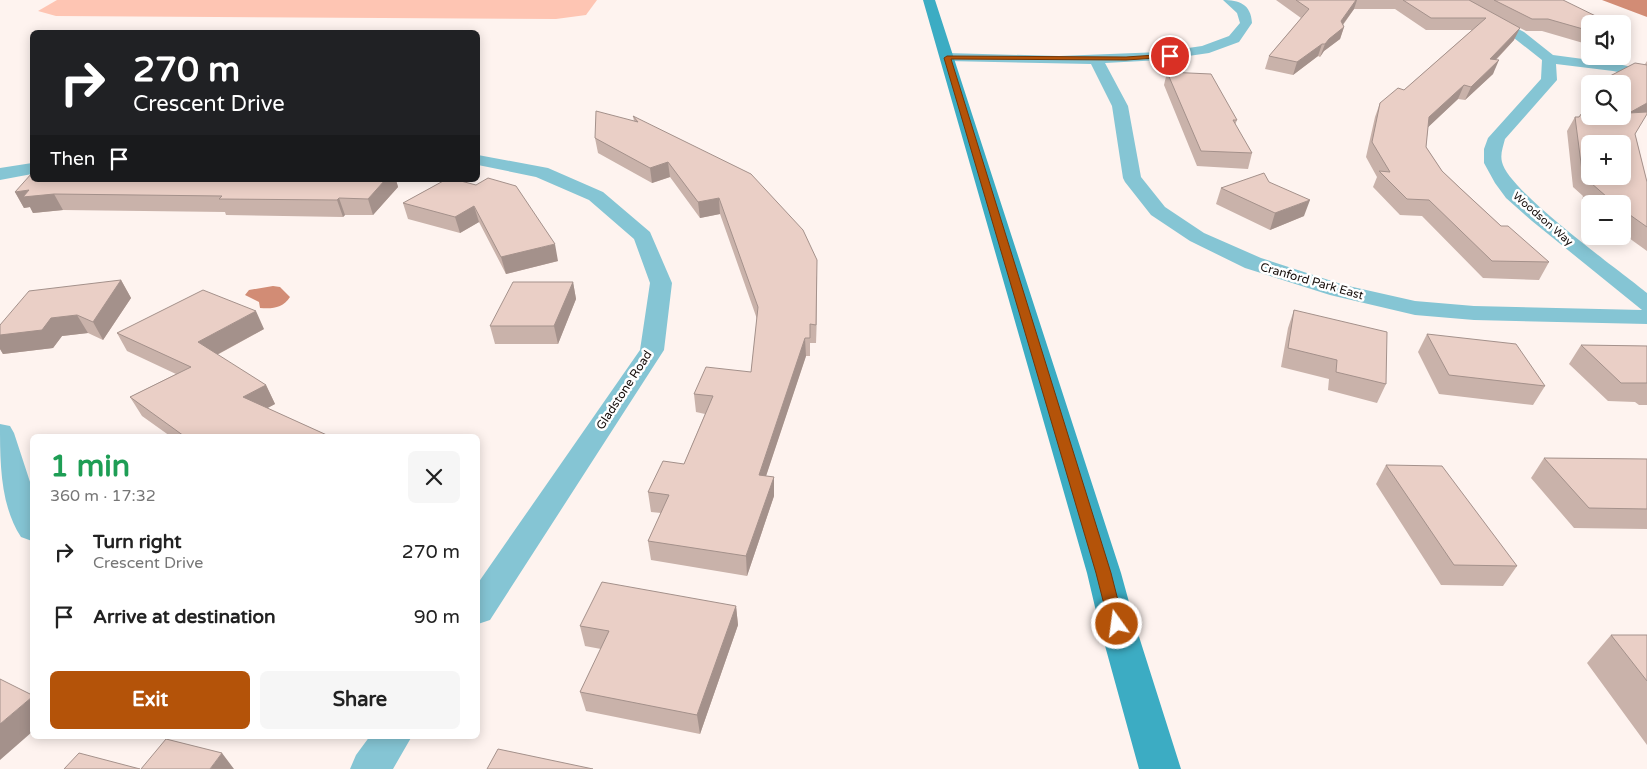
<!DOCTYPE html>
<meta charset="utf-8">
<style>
body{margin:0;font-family:"Varela Round",sans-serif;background:#f6f6f6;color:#222;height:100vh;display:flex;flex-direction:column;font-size:19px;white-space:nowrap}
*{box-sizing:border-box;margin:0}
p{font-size:16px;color:#767676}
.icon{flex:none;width:28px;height:28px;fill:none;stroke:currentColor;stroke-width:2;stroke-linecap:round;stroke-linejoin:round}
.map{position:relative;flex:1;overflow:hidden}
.sheet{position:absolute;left:30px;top:434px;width:450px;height:305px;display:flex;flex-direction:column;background:#fff;border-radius:8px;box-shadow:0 2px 12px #0003}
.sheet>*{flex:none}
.guide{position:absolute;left:30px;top:30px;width:450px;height:152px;border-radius:8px;box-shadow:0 2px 12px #0003;background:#202124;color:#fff;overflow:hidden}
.fabs{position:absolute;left:1581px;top:15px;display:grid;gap:10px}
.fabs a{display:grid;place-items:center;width:50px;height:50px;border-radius:8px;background:#fff;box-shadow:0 2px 12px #0003;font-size:25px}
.pin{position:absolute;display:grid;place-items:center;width:42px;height:42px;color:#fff;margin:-21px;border:2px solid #fff;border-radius:50%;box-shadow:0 1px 5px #0007}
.me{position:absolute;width:55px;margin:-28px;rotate:346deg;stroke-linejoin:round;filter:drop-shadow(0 0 4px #0008)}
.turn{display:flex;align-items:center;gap:18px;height:105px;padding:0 20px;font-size:22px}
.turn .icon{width:65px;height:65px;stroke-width:2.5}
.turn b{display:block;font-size:35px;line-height:42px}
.then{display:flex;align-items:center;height:48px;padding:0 20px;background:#0003;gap:10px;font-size:19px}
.round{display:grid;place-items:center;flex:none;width:52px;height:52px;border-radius:8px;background:#f6f6f6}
.summary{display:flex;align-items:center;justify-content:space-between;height:85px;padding:0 20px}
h1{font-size:30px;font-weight:700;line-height:38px;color:#1e9e55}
.action{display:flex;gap:10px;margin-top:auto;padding:10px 20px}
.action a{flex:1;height:58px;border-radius:8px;background:#b45309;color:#fff;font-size:20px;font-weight:700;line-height:58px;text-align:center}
.action a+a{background:#f6f6f6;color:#222}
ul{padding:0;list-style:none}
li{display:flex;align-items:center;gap:15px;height:65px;padding:0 20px}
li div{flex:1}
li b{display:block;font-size:19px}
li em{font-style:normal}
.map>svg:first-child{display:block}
</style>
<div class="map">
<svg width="1647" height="769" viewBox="0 0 1647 769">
<rect width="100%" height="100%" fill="#fef3ef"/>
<path fill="#fec5b3" d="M 57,0 L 597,0 L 586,15 L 556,19 L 56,16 L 38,11 Z"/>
<path fill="#d28c75" d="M 1602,0 L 1647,0 L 1647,17 Z
M 273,286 L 280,287 L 290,297 C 283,308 273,309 260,308 L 259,302 L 245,295 L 249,290 Z"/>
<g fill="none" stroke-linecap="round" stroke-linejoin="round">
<path fill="#85c5d4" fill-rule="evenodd" d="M 1223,0 C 1239,0 1251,4 1252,23 L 1239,42 L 1209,53 L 1161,60 L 1105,63 L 1128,106 L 1141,177 L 1165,207 L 1204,233 L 1261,258 L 1344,285 L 1415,301 L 1474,306 L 1642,310 L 1532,221 L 1506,198 L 1495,183 L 1484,163 L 1484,149 L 1488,138 L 1541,79 L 1542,60 L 1514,38 L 1448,0 L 1463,0 L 1524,32 L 1553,55 L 1613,63 L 1647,70 L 1647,78 L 1613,71 L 1556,64 L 1557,80 L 1505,139 C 1503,147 1500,154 1502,162 C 1508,191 1619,270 1647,293 L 1647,324 L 1474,320 L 1415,315 L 1330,295 L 1245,268 L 1190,241 L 1151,215 L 1125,182 L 1123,178 L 1112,106 L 1091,64 L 947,61 L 942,60 L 940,57 L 942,54 L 947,53 L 1059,56 L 1161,52 L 1202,46 L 1229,36 L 1240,23 L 1237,13 Z
M 478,155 L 548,168 L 603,192 L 650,232 L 672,283 L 664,350 L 490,620 L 478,624 L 478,583 L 640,350 L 650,283 L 634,239 L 589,200 L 536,177 L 478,165 Z
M 32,163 L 32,174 L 0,180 L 0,168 Z
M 0,424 L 10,426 L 14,433 L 32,488 L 32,541 L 21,537 C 0,505 0,462 0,424 Z
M 370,736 L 412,736 L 393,769 L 350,769 L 356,755 Z"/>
<path fill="#3cacc3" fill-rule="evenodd" d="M 923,0 L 935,0 L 1121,573 L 1135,624 L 1181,769 L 1139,769 L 1099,624 L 1087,573 Z"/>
</g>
<path fill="#c9b2aa" d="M 1276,0 L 1563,0 L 1590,24 L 1590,45 L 1542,31 L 1526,31 L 1512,24 L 1514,40 L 1496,60 L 1493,74 L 1465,100 L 1458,99 L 1428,127 L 1426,147 L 1442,171 L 1501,226 L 1549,262 L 1539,280 L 1483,278 L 1422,216 L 1400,215 L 1373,187 L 1377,177 L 1366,157 L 1375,117 L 1380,103 L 1404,90 L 1472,30 L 1426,30 L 1395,9 L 1354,9 L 1343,25 L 1344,27 L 1340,39 L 1324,51 L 1320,57 L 1318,56 L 1293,75 L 1265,69 L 1269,56 L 1301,18 Z
M 1647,61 L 1647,112 L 1635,134 L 1647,182 L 1647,251 L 1622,233 L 1622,204 L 1590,204 L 1590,206 L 1582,199 L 1583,196 L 1573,187 L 1567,131 L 1575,117 L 1622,116 L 1622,84 L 1606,84 L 1610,76 L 1645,64 Z
M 1167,72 L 1237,120 L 1235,125 L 1252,153 L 1248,169 L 1197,166 L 1164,85 Z
M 633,116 L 817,277 L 816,343 L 810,343 L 810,356 L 806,356 L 766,476 L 774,477 L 774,496 L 747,576 L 651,560 L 648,541 L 661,513 L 651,512 L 648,492 L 684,464 L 705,414 L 696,412 L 694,394 L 751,372 L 757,319 L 720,214 L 700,218 L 670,177 L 652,183 L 598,153 L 595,138 L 634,121 Z
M 32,180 L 396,180 L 398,187 L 373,215 L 345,215 L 343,217 L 226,215 L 225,212 L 63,210 L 33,213 L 30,207 L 24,208 L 15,192 Z
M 445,180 L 558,261 L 506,274 L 479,222 L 460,233 L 408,219 L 403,203 Z
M 1221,188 L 1304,216 L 1270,230 L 1216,204 Z
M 121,280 L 131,298 L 103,340 L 88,333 L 62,336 L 53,348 L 3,354 L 0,349 L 0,325 Z
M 573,282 L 576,299 L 558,344 L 495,344 L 490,326 Z
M 1294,310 L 1386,384 L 1377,403 L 1328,390 L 1329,379 L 1281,367 L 1288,328 Z
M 264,329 L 217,355 L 266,385 L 275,404 L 267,408 L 329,436 L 170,436 L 142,416 L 130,397 L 176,374 L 127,351 L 117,333 Z
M 1427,334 L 1545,386 L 1533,405 L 1439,394 L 1418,352 Z
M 1581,345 L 1647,346 L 1647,405 L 1639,405 L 1635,402 L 1608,401 L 1569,364 Z
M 1544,458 L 1647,459 L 1647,529 L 1574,528 L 1531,478 Z
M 1386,465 L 1517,566 L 1503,586 L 1441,585 L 1376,484 Z
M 736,606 L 738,625 L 700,734 L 586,711 L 580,692 L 601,649 L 585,646 L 580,626 Z
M 1611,635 L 1647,635 L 1647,745 L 1587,663 Z"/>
<path fill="#a4918b" d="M 1356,0 L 1357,0 L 1354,9 L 1338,31 L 1344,27 L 1340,39 L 1324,51 L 1320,57 L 1325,44 Z
M 1520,28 L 1514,40 L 1484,72 L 1490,59 Z
M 1322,44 L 1318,56 L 1293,75 L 1297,62 Z
M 1499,60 L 1493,74 L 1465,100 L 1471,87 Z
M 1464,85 L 1458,99 L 1423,132 L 1429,117 Z
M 1647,103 L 1647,112 L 1629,113 Z
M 668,162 L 670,177 L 652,183 L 650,168 Z
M 385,180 L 396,180 L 398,187 L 373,215 L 368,199 Z
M 29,190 L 54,194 L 63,210 L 33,213 L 30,207 L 24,208 L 15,192 Z
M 339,198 L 345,215 L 343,217 L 337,200 Z
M 719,198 L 720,214 L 700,218 L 698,202 Z
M 1310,200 L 1304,216 L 1270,230 L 1275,213 Z
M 474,206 L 479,222 L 460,233 L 455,217 Z
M 555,244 L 558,261 L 506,274 L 501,257 Z
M 817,260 L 817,277 L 816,343 L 816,325 Z
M 121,280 L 131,298 L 103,340 L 93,322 Z
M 573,282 L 576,299 L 558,344 L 554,326 Z
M 256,311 L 264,329 L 207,360 L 198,342 Z
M 77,315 L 88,333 L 62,336 L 53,348 L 3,354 L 0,349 L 0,335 L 51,318 Z
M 805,338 L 806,356 L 760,494 L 759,475 Z
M 266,385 L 275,404 L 253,416 L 243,397 Z
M 774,477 L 774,496 L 747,576 L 746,556 Z
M 736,606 L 738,625 L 700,734 L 697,715 Z
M 32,697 L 32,732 L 0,760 L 0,724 Z
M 222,753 L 234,769 L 210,769 Z"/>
<path fill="#eacfc6" stroke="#a4918b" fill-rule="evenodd" d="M 1296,0 L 1356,0 L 1341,21 L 1344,27 L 1329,39 L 1325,44 L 1322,44 L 1297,62 L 1269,56 L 1309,9 Z
M 1403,0 L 1469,0 L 1520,28 L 1490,59 L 1499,60 L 1471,87 L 1464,85 L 1429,117 L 1426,147 L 1442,171 L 1461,189 L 1501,226 L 1508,226 L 1549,262 L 1492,261 L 1429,200 L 1407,199 L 1379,171 L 1390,172 L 1372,142 L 1380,103 L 1398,88 L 1404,90 L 1486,18 L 1431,18 Z
M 1494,0 L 1563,0 L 1612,24 L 1590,24 L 1590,31 L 1548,19 L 1532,19 Z
M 1635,63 L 1647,65 L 1647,103 L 1629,113 L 1647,112 L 1647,114 L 1635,134 L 1647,182 L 1647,227 L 1623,210 L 1622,204 L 1615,204 L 1591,183 L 1596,183 L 1582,171 L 1575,117 L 1579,117 L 1590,102 L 1590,116 L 1622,116 L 1622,85 L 1630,81 L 1610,76 ZM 1590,144 L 1622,144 L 1622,176 L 1590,176 Z
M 1167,72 L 1211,74 L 1237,120 L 1233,120 L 1252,153 L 1201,151 Z
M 596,111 L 638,122 L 633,116 L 751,174 L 803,230 L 817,260 L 816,325 L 810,324 L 810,338 L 805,338 L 759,475 L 774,477 L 746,556 L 648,541 L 669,495 L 648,492 L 663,461 L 684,464 L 713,396 L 694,394 L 706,367 L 751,372 L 758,307 L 719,198 L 698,202 L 668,162 L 650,168 L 595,138 Z
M 32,173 L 32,180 L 385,180 L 368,199 L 339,198 L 337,200 L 219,199 L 222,196 L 54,194 L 23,197 L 29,190 L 15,192 Z
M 1264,173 L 1269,182 L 1310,200 L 1275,213 L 1221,188 Z
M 488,178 L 516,186 L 555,244 L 501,257 L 474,206 L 455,217 L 403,203 L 445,180 L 457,180 L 476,185 Z
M 121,280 L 93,322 L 77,315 L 51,318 L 42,330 L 0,335 L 0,325 L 29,291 Z
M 513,282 L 573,282 L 554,326 L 490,326 Z
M 203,290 L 256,311 L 198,342 L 266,385 L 243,397 L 329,436 L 184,436 L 130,397 L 191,367 L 117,333 Z
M 1294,310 L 1387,332 L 1386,384 L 1336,372 L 1337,360 L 1288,348 Z
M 1427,334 L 1516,344 L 1545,386 L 1449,375 Z
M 1581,345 L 1647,346 L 1647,383 L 1621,383 Z
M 1544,458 L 1647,459 L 1647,509 L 1589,508 Z
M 1386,465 L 1442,466 L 1517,566 L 1454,565 Z
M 602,582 L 736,606 L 697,715 L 580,692 L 609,631 L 580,626 Z
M 1611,635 L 1647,635 L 1647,681 Z
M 0,679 L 32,695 L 32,697 L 0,724 Z
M 166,739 L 222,753 L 210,769 L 141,769 Z
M 498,749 L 593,769 L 487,769 Z
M 79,753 L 140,769 L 64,769 Z"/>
<path fill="#b45309" stroke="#753606" d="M 1170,54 L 1172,57 L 1126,60 L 951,59 L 1111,573 L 1124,624 L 1122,629 L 1117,630 L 1111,629 L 1109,624 L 1096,573 L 944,58 L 947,56 L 1126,57 Z"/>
<g text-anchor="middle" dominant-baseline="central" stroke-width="5" stroke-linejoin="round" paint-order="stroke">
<g font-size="11" fill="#150d0a" stroke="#fff">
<text transform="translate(1543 219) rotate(41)">Woodson Way</text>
</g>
<g font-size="12" fill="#150d0a" stroke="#fff">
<text transform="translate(1312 281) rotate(16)">Cranford Park East</text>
<text transform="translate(624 390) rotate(-57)">Gladstone Road</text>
</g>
</g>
</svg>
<div class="fabs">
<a><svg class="icon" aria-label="sound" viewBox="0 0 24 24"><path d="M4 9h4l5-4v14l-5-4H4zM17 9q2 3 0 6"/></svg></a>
<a><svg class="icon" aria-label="search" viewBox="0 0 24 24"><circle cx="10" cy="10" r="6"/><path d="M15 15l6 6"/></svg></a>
<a>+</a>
<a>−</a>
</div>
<div class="pin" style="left:1170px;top:56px;background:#d93025"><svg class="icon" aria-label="arrive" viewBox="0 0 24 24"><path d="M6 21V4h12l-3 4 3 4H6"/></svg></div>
<svg class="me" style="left:1117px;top:624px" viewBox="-20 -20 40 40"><circle r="17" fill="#b45309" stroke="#fff" stroke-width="3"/><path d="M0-11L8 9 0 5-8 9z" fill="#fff"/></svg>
<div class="guide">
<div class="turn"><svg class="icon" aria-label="right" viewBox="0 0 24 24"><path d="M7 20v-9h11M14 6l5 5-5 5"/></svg><div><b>270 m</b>Crescent Drive</div></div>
<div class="then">Then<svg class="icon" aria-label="arrive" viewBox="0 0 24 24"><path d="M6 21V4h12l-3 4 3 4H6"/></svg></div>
</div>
<section class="sheet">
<div class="summary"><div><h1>1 min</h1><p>360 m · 17:32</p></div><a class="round"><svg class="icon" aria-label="close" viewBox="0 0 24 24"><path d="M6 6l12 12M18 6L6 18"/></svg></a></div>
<ul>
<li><svg class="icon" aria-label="right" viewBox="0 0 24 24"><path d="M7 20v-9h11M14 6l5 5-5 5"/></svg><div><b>Turn right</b><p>Crescent Drive</p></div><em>270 m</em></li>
<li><svg class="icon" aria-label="arrive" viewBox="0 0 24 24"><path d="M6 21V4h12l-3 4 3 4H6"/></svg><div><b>Arrive at destination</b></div><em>90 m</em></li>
</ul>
<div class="action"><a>Exit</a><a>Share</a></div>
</section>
</div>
